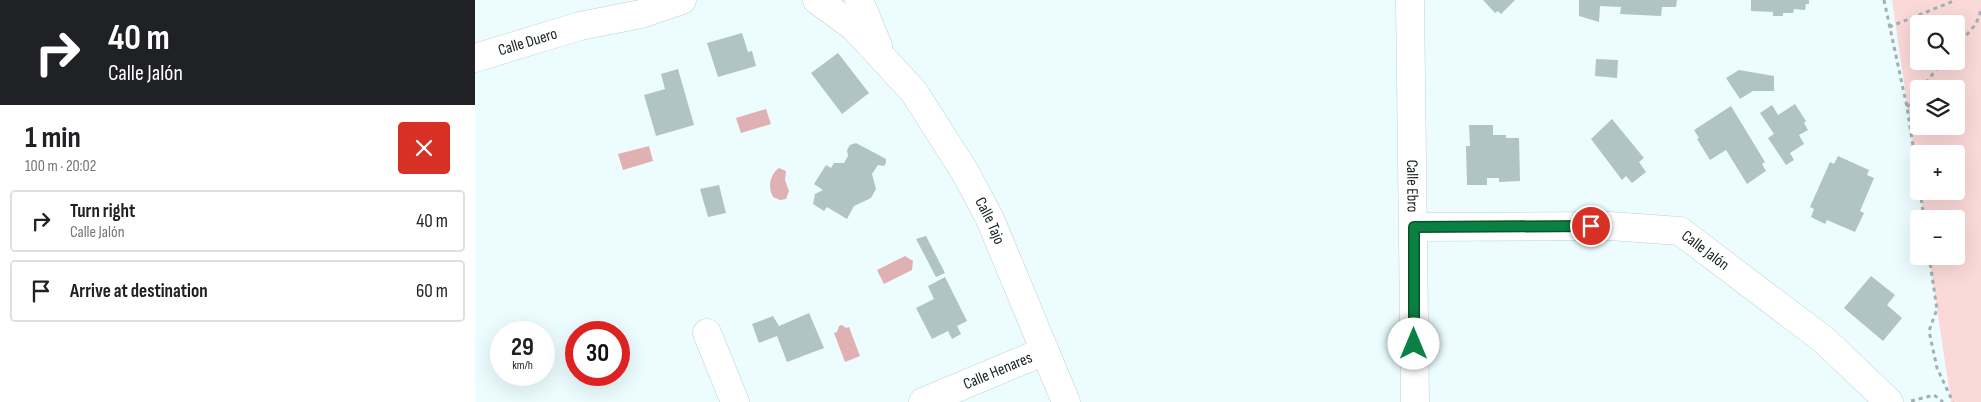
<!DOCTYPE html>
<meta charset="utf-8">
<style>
body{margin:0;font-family:"Sofia Sans Condensed",sans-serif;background:#f2f2f2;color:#202124;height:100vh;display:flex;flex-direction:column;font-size:19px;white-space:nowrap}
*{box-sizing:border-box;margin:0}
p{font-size:16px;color:#757577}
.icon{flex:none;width:28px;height:28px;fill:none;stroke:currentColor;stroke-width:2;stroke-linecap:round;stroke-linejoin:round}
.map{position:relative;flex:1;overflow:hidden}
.side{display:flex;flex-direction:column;background:#fff;width:475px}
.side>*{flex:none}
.guide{background:#202124;color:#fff;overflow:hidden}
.fabs{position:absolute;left:1435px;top:15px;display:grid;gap:10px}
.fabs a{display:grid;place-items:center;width:55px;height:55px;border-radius:5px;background:#fff;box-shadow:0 5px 20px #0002;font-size:25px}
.speed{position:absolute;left:15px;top:321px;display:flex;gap:10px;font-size:25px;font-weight:700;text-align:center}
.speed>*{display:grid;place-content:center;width:65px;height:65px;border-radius:50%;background:#fff;box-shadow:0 5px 20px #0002;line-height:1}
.speed small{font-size:12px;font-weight:400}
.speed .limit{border:8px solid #d22;background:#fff;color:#111}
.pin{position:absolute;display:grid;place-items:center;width:42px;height:42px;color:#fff;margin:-21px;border:2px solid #fff;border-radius:50%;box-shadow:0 1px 5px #0007}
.me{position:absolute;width:55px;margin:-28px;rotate:0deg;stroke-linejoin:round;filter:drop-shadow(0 0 4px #0008)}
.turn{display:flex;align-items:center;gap:18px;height:105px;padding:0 25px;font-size:22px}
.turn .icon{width:65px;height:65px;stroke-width:2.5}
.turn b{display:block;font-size:35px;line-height:42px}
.round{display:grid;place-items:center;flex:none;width:52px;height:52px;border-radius:5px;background:#f2f2f2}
.overview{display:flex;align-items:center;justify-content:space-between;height:85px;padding:0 25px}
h1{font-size:30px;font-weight:700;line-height:38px}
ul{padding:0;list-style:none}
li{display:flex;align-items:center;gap:15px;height:62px;margin:0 10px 8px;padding:0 15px;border:2px solid #e0e0e0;border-radius:5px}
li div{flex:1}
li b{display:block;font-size:19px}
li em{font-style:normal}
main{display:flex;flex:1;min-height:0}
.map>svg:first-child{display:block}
</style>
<main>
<section class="side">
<div class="guide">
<div class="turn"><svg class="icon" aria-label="right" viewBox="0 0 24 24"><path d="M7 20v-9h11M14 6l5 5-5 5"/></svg><div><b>40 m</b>Calle Jalón</div></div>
</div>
<div class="overview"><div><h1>1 min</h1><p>100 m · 20:02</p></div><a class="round" style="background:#d93025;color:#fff"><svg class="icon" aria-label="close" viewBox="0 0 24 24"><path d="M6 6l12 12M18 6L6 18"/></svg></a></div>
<ul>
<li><svg class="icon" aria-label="right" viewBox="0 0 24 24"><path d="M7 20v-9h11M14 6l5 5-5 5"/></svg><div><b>Turn right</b><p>Calle Jalón</p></div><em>40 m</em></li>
<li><svg class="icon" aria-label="arrive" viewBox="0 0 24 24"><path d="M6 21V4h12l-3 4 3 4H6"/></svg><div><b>Arrive at destination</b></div><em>60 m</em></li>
</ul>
</section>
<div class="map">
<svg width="1506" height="402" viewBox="0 0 1506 402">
<rect width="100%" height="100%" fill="#edfdff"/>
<path fill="#fcd9d9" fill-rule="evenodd" d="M 1417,0 L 1506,0 L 1506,402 L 1476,402 L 1454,256 L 1481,256 L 1481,219 L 1449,219 L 1445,191 L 1481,191 L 1481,154 L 1444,154 L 1444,184 ZM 1444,24 L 1481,24 L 1481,61 L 1444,61 ZM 1444,89 L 1481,89 L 1481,126 L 1444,126 Z"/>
<path fill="#e0b1b2" d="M 291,109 L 296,124 L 266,133 L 261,118 Z
M 174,146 L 178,161 L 148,170 L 143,154 Z
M 304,168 L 311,171 L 310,180 L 314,191 L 311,199 L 305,200 L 298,197 C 293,188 294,175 304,168 Z
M 430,256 L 438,261 L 437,270 L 409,284 L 402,270 Z
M 367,325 L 371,328 L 374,327 L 385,356 L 370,362 L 359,333 L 362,332 L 364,326 Z"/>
<path fill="#b0c3c5" d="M 1008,0 L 1040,0 L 1026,14 L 1023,11 L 1020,13 Z
M 1104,0 L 1202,0 L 1201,7 L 1187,7 L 1186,16 L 1145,14 L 1146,7 L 1125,6 L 1124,22 L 1104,16 Z
M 1276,0 L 1334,0 L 1334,4 L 1331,4 L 1330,10 L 1319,9 L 1318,13 L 1308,13 L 1308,16 L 1298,16 L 1298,12 L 1276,11 Z
M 267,33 L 273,52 L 277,51 L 281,66 L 243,77 L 232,43 Z
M 363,53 L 394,93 L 367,114 L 336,73 Z
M 1121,59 L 1143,60 L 1142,78 L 1120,76 Z
M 203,69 L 219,125 L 181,136 L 169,95 L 190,89 L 186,74 Z
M 1264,70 L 1299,76 L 1299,91 L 1278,91 L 1265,99 L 1251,78 Z
M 1320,104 L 1331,121 L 1329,123 L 1333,130 L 1324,135 L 1329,144 L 1315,153 L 1319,160 L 1311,165 L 1293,138 L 1299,134 L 1285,113 L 1297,105 L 1303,115 Z
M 1256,106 L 1290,162 L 1287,164 L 1291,171 L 1272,184 L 1251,150 L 1235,160 L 1222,139 L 1224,138 L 1219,130 Z
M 1137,119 L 1169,158 L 1164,162 L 1171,172 L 1157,183 L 1151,176 L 1147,180 L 1116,139 Z
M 994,125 L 1018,125 L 1018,135 L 1031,135 L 1031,138 L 1044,138 L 1045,181 L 1024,182 L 1024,178 L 1012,178 L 1012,185 L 992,185 L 991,146 L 995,146 Z
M 381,143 L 411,159 L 411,163 L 409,166 L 403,165 L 397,174 L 401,189 L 396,198 L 379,206 L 372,219 L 352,207 L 349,211 L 338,204 L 340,194 L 348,190 L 339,184 L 351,165 L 356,168 L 359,163 L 369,163 L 373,156 L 372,150 L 375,145 Z
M 1363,156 L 1394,170 L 1392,175 L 1399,178 L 1385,211 L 1389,213 L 1380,232 L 1352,220 L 1350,224 L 1336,217 L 1339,209 L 1335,207 L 1355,162 L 1359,164 Z
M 244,185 L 251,213 L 233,217 L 225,189 Z
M 451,236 L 470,273 L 461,277 L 441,239 Z
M 1396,276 L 1420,295 L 1412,305 L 1427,318 L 1408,341 L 1369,308 Z
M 470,277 L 492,321 L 482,326 L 486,334 L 477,339 L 473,331 L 457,339 L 441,308 L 459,299 L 453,286 Z
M 334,313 L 349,348 L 312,362 L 302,336 L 284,343 L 277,324 L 298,316 L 304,326 Z"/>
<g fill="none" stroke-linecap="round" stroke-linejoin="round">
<g stroke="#bdd0d2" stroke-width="29">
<g id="minor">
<path id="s1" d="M 342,0 L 379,27 L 439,92 L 490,172 L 515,219 L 591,402"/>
<path d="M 384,0 L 403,46"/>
<path id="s2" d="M 935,0 L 940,402"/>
<path id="s3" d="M 0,58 L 105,26 L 166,14 L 207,0"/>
<path id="s4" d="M 939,227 L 1135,226 L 1205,231 L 1349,340 L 1414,402"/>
<path d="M 232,333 L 260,402"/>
<path id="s5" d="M 448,402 L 570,351"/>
</g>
</g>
<path stroke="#a2b0b1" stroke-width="3" stroke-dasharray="4 4" stroke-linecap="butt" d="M 1409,0 L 1432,107 L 1444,185
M 1414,27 L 1481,0
M 1481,47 L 1501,24 L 1506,10
M 1446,89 L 1468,61
M 1432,107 L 1444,92
M 1445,191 L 1449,219
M 1454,256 L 1462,309 L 1454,331 L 1462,368 L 1478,402
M 1436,401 L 1459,395 L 1468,402"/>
<use href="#minor" stroke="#fff" stroke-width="28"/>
</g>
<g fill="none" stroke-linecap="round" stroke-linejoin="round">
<g stroke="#07532c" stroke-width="12">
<path id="route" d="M 939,344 L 939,227 L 1116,226"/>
</g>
<use href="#route" stroke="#0b8043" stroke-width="9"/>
</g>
<g text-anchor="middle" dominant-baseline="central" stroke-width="4" stroke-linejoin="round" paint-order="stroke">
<g font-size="16" fill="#171f1f" stroke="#edfdff">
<text stroke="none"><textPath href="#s3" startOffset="55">Calle Duero</textPath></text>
<text stroke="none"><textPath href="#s2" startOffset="186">Calle Ebro</textPath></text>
<text stroke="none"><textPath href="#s1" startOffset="284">Calle Tajo</textPath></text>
<text stroke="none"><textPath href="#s4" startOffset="298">Calle Jalón</textPath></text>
<text stroke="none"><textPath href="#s5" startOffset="81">Calle Henares</textPath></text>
</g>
</g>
</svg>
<div class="fabs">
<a><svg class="icon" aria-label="search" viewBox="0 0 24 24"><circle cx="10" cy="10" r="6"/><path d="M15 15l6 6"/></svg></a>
<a><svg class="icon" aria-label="layers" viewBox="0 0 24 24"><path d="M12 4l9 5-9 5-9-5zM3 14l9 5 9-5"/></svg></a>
<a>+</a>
<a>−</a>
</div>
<div class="speed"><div>29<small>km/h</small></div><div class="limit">30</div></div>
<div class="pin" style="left:1116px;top:226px;background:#d93025"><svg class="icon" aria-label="arrive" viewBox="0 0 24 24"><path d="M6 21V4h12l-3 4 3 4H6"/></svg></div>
<svg class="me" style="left:939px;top:344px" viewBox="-20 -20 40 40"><circle r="19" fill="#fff"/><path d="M0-13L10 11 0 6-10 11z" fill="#0b8043"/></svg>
</div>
</main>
